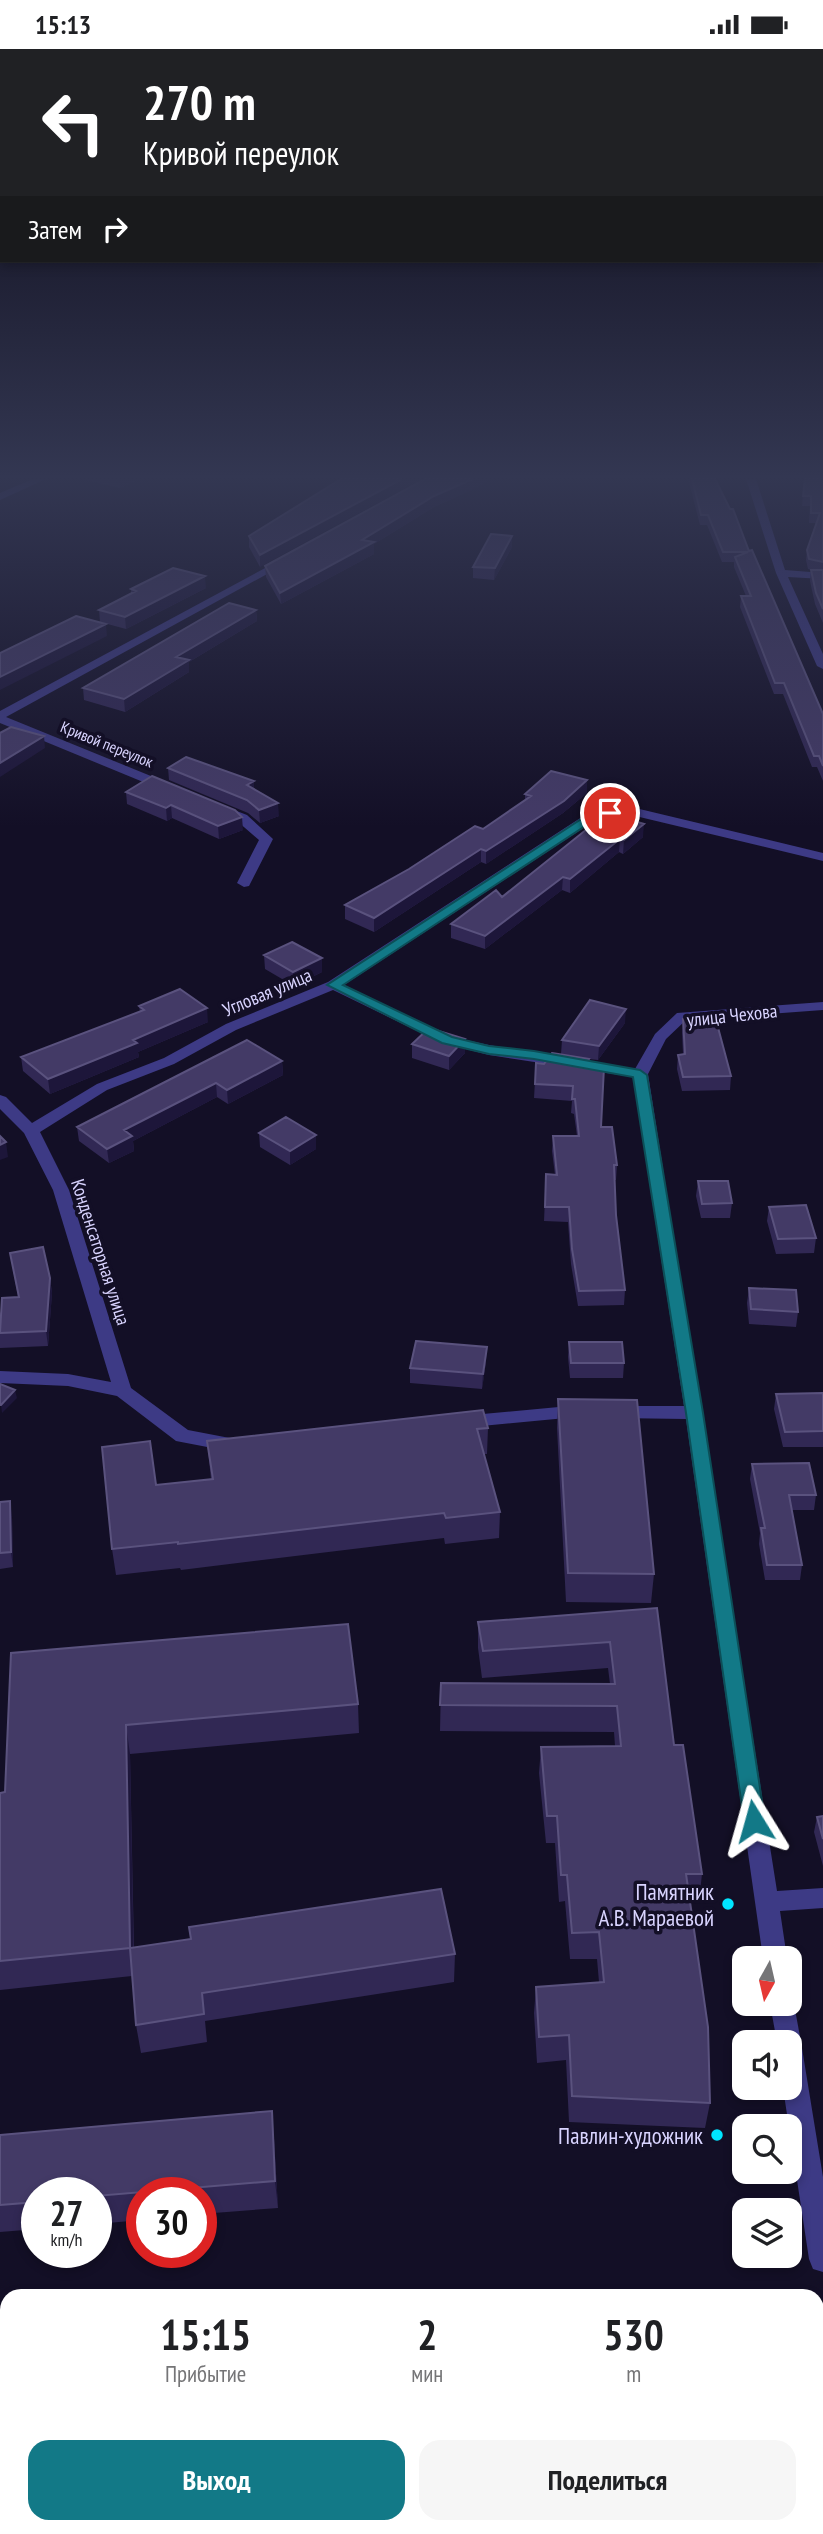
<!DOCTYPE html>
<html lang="ru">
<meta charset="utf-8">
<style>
body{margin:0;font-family:"PT Sans Narrow",sans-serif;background:#f6f6f6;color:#202124;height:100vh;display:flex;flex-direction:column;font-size:26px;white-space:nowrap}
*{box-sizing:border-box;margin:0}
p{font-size:23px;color:#757577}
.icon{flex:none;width:38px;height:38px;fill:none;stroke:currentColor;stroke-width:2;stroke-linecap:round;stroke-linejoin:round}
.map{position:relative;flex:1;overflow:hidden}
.side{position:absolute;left:0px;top:2240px;width:824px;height:245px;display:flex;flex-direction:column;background:#fff;border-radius:21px 21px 0 0;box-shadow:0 4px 10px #0003}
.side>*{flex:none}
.hud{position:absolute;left:0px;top:0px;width:824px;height:214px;box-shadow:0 4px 10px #0003;background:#202124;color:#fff;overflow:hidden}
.needle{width:46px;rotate:188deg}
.controls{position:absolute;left:732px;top:1897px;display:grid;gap:14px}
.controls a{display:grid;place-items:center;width:70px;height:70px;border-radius:14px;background:#fff;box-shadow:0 4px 10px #0003;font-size:35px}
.speed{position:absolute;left:21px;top:2128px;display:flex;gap:14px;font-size:35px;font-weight:700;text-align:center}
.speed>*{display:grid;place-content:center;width:91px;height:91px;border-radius:50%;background:#fff;box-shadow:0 4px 10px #0003;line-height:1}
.speed small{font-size:18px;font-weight:400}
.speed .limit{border:10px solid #d22;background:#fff;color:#111}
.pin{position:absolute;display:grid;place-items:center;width:60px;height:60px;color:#fff;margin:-30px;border:4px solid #fff;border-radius:50%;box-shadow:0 2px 7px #0007}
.me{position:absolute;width:77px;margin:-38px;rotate:352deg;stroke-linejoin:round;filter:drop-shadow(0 0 5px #0008)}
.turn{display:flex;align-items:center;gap:24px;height:147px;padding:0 28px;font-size:32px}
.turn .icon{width:91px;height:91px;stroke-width:2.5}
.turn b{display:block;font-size:49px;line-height:60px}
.then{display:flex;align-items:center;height:66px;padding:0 28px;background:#0003;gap:14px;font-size:26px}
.eta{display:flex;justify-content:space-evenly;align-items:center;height:119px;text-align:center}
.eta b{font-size:42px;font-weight:800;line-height:49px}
.action{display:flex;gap:14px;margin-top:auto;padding:14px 28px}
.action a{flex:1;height:80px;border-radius:21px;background:#127987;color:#fff;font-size:28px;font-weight:800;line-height:80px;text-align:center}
.action a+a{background:#f6f6f6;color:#202124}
.status{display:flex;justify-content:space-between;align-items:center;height:49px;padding:0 35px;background:#fff;direction:ltr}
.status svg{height:19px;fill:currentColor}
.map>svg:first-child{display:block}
</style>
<div class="status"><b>15:13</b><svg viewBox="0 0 49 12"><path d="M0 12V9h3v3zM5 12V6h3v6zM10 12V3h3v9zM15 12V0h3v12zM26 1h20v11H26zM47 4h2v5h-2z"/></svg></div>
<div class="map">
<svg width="823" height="2485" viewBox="0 0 823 2485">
<rect width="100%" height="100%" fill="#130f26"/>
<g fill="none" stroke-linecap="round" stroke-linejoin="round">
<path fill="#3d3a85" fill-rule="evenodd" d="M 33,430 L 46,430 L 0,451 L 0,444 Z
M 746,430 L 756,430 L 785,521 L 823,524 L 823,530 L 788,528 L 823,605 L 823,620 L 817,617 L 776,524 Z
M 280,511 L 289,513 L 6,668 L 173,736 L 173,742 L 165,742 L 0,674 L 0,662 Z
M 221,756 L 247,766 L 273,790 L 249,837 L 244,838 L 237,834 L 259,791 L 237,772 L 217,763 L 215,760 Z
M 627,757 L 823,804 L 823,812 L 627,765 L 597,770 L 344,936 L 452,988 L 489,996 L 635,1020 L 655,985 L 677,964 L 823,953 L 823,961 L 686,971 L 666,990 L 648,1025 L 777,1842 L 823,1839 L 823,1859 L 780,1862 L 787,1909 L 763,1909 L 686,1370 L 615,1369 L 608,1368 L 606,1363 L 608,1358 L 615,1357 L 684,1357 L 633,1028 L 489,1006 L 442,994 L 333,941 L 236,981 L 174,1015 L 107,1041 L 40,1083 L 69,1141 L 131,1339 L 188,1381 L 235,1390 L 238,1395 L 235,1400 L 228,1402 L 176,1392 L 117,1347 L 68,1337 L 0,1334 L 0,1322 L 68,1325 L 111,1333 L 53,1141 L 24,1084 L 0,1060 L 0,1046 L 6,1048 L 32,1074 L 97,1035 L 164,1009 L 226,975 L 328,933 L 588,764 Z
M 580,1356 L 587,1357 L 589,1362 L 587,1367 L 461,1379 L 454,1378 L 452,1373 L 454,1368 L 461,1367 Z
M 789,1947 L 794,1955 L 801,1993 L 823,2128 L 823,2223 L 813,2220 L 809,2210 L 783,2039 L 789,2039 L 789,1993 L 777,1993 L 770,1955 L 789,1955 Z"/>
</g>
<path fill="#312854" d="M 81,430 L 139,430 L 120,439 Z
M 341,430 L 260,518 L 249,498 L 249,487 Z
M 689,430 L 715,430 L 823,665 L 823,732 L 817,718 L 812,718 L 783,645 L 774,645 L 740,558 L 741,547 L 746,547 L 734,518 L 734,513 L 722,513 L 707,476 L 700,476 L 689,433 Z
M 804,430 L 823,430 L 823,574 L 815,555 L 810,532 L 811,521 L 813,521 L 808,520 L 806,511 L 807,501 L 816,474 L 809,474 L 810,457 L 802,457 Z
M 476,439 L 434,458 L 374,495 L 374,505 L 281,555 L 266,528 L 265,517 Z
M 512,498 L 494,531 L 473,529 L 473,518 Z
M 206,539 L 126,580 L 100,573 L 99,561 L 131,544 L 131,540 Z
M 256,561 L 257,572 L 189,613 L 189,623 L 125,663 L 84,651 L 83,639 Z
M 168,719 L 254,740 L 279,767 L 260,774 L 248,764 L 169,731 Z
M 152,727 L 243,781 L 219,790 L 172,769 L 167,772 L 127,755 L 126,743 Z
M 587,731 L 587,744 L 563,764 L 486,815 L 481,813 L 374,883 L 345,870 L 345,856 L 483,780 L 525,751 L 525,745 Z
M 607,764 L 643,788 L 623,805 L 619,803 L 570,844 L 562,841 L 485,900 L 451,889 L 451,875 L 502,848 Z
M 264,906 L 322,909 L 322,923 L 294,937 L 265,920 Z
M 139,957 L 208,973 L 138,1003 L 139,1008 L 50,1045 L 23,1022 L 21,1008 L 140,963 Z
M 683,970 L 731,1027 L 730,1041 L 682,1042 L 677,1020 L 678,1006 L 683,1005 L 682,984 Z
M 625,974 L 598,1011 L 589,1010 L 589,1017 L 601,1078 L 617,1116 L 616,1131 L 614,1131 L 616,1166 L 625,1241 L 624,1256 L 578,1257 L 571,1215 L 568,1173 L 544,1172 L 546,1125 L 555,1126 L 552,1102 L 553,1087 L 577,1087 L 574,1065 L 571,1064 L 572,1052 L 534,1049 L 536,1014 L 544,1015 L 561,1005 L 562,991 Z
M 412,995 L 465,1004 L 449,1021 L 412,1009 Z
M 282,1012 L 283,1026 L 228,1055 L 217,1048 L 133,1092 L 134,1102 L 109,1114 L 79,1092 L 77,1078 Z
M 259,1084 L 316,1086 L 316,1100 L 290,1116 L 260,1098 Z
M 698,1132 L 732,1154 L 730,1169 L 701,1169 L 696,1147 Z
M 769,1158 L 816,1189 L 814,1204 L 776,1205 L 767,1172 Z
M 10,1204 L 50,1229 L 52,1244 L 48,1297 L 0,1299 L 0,1264 L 18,1248 Z
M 749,1239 L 798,1263 L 796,1278 L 749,1275 L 747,1254 Z
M 569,1293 L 624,1314 L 623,1329 L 570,1329 L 568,1308 Z
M 486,1313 L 482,1340 L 410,1334 L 410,1319 Z
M 823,1344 L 823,1398 L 783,1398 L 774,1360 L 776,1345 Z
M 558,1350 L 654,1525 L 651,1554 L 566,1553 L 557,1379 Z
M 488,1379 L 487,1405 L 484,1405 L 500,1463 L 499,1489 L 445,1495 L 444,1489 L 181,1521 L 180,1519 L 116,1526 L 112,1500 L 156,1436 L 211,1430 L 207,1392 Z
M 752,1415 L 816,1446 L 814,1461 L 792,1461 L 802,1516 L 800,1531 L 765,1531 L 759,1495 L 760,1484 L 750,1430 Z
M 0,1453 L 12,1468 L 13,1518 L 0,1520 Z
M 657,1559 L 674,1696 L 702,1825 L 699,1852 L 690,1852 L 710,2054 L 705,2079 L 569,2073 L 566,2011 L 537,2014 L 534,1964 L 536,1938 L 599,1933 L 597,1910 L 570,1910 L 565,1852 L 559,1853 L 555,1794 L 546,1794 L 539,1724 L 541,1698 L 615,1697 L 614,1683 L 440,1682 L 441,1634 L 610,1635 L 608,1619 L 482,1629 L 478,1599 L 478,1573 Z
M 11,1604 L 358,1655 L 359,1684 L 130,1705 L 134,1899 L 455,1905 L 454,1933 L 205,1972 L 207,1993 L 141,2004 L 136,1976 L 132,1927 L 0,1941 L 0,1744 L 5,1743 Z
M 823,1767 L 823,1817 L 814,1783 L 817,1768 Z
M 0,2086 L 274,2089 L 278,2159 L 201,2165 L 201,2144 L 142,2144 L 142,2171 L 96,2175 L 96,2144 L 37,2144 L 37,2180 L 0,2183 Z"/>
<path fill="#1d163a" d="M 119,430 L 139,430 L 120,439 Z
M 402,430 L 422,430 L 260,518 L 260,506 Z
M 473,430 L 491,430 L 476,439 L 434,458 L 374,495 L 374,505 L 281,555 L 280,544 L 362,491 L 434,447 Z
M 512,487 L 512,498 L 494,531 L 495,519 Z
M 205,527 L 206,539 L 126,580 L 125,568 Z
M 256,561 L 257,572 L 189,613 L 189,623 L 125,663 L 124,650 L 176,608 Z
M 106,575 L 107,587 L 0,641 L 0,628 Z
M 44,687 L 45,699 L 0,728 L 0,714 Z
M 587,731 L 587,744 L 563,764 L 486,815 L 486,802 Z
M 254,732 L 254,744 L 247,736 Z
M 278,754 L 279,767 L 260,774 L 259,761 Z
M 171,756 L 172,769 L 167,772 L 166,759 Z
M 242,768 L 243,781 L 219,790 L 218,777 Z
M 644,775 L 643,788 L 623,805 L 624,791 Z
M 620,790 L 619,803 L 570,844 L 570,830 Z
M 481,800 L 481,813 L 374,883 L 374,869 Z
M 563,828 L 562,841 L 485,900 L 485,887 Z
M 322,909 L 322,923 L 294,937 L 293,923 Z
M 207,959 L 208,973 L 138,1003 L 139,1008 L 50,1045 L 48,1030 L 133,991 Z
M 626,960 L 625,974 L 598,1011 L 599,997 Z
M 465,990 L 465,1004 L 449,1021 L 449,1007 Z
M 282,1012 L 283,1026 L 228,1055 L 227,1041 Z
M 216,1034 L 217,1048 L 133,1092 L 134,1102 L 109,1114 L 107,1100 L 124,1081 Z
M 316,1086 L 316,1100 L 290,1116 L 290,1102 Z
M 6,1093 L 8,1108 L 0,1111 L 0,1096 Z
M 50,1229 L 52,1244 L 48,1297 L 46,1282 Z
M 487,1298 L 486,1313 L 482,1340 L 483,1325 Z
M 15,1341 L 17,1349 L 2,1364 L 1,1356 Z
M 10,1452 L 12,1468 L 13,1518 L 11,1503 Z
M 126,1676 L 130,1705 L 134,1927 L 130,1899 Z
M 272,2062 L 274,2089 L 278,2159 L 275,2132 Z
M 198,2478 L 203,2478 L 203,2485 L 197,2485 Z"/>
<path fill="#433a66" stroke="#5a527e" stroke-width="2" d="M 341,430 L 402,430 L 260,506 L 249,487 Z
M 425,430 L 473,430 L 434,447 L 362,491 L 374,493 L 280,544 L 265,517 Z
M 692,430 L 715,430 L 730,460 L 733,460 L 749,502 L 752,501 L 823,665 L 823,717 L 819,707 L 814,707 L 784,634 L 775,634 L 741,547 L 751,547 L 735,508 L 748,503 L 723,503 L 708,466 L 701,466 Z
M 805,430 L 823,430 L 823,513 L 809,510 L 807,501 L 820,464 L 811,464 L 811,447 L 803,447 Z
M 491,485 L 512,487 L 495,519 L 473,518 Z
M 173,519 L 205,527 L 125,568 L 99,561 L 136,542 L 131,540 Z
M 811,521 L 823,521 L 823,560 L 816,544 Z
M 229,554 L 256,561 L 176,608 L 189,611 L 124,650 L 83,639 Z
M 76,567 L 106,575 L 0,628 L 0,604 Z
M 11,678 L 44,687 L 0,714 L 0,684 Z
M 186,708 L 254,732 L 247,736 L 278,754 L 259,761 L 247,751 L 168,719 Z
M 551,722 L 587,731 L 564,752 L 486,802 L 481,800 L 374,869 L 345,856 L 409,820 L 475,777 L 483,780 L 531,747 L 525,745 Z
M 152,727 L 235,761 L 242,768 L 218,777 L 171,756 L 166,759 L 126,743 Z
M 607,764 L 644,775 L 624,791 L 620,790 L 570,830 L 563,828 L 485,887 L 451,875 L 496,841 L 502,848 Z
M 292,893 L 322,909 L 293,923 L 264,906 Z
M 180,940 L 207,959 L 133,991 L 137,994 L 48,1030 L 21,1008 L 144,961 L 139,957 Z
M 590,951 L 626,960 L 599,997 L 562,991 Z
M 683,970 L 716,971 L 731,1027 L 683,1028 L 678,1006 L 685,1005 Z
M 429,979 L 465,990 L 449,1007 L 412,995 Z
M 247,991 L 282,1012 L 227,1041 L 216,1034 L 124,1081 L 132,1087 L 107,1100 L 77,1078 Z
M 552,1004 L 589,1010 L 584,1017 L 604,1018 L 601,1078 L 612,1078 L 617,1116 L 614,1116 L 616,1166 L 625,1241 L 579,1242 L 572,1200 L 569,1158 L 545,1158 L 546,1125 L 557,1126 L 553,1087 L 579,1087 L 575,1050 L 572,1050 L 573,1037 L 535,1035 L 536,1014 L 544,1015 Z
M 286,1068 L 316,1086 L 290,1102 L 259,1084 Z
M 0,1087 L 6,1093 L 0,1096 Z
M 698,1132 L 728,1132 L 732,1154 L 702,1155 Z
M 806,1156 L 816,1189 L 778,1190 L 769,1158 Z
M 43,1198 L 50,1229 L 46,1282 L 0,1284 L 2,1249 L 19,1248 L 10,1204 Z
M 749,1239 L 796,1241 L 798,1263 L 751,1260 Z
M 416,1292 L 487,1298 L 483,1325 L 410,1319 Z
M 569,1293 L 622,1293 L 624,1314 L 571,1314 Z
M 0,1335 L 15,1341 L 1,1356 L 0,1356 Z
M 823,1344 L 823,1382 L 785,1383 L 776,1345 Z
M 558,1350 L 637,1351 L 654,1525 L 568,1524 Z
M 483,1361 L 488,1379 L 477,1380 L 500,1463 L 446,1469 L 444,1464 L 178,1495 L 178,1493 L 112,1500 L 102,1398 L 150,1392 L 156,1436 L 213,1430 L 207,1392 Z
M 809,1414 L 816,1446 L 789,1446 L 802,1516 L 767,1516 L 761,1479 L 765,1479 L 752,1415 Z
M 10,1452 L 11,1503 L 0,1504 L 0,1453 Z
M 657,1559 L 674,1696 L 683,1696 L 702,1825 L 686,1825 L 708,1978 L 710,2054 L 572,2047 L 569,1986 L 539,1988 L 536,1938 L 604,1933 L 599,1883 L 572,1884 L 567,1826 L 561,1826 L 557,1767 L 547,1767 L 541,1698 L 621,1697 L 617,1657 L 440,1656 L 441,1634 L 615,1635 L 610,1593 L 483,1602 L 478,1573 Z
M 348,1575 L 358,1655 L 126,1676 L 130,1899 L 0,1912 L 0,1744 L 5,1743 L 11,1604 Z
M 823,1767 L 823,1790 L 817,1768 Z
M 441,1840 L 455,1905 L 202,1944 L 204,1965 L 136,1976 L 130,1899 L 191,1890 L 189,1878 Z
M 272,2062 L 275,2132 L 96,2147 L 96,2144 L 37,2144 L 37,2153 L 0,2156 L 0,2086 Z
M 104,2478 L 198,2478 L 197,2485 L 103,2485 Z
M 416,2478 L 511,2478 L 511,2485 L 416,2485 Z"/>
<linearGradient id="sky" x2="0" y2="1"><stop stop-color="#0a0815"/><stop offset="0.55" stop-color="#333752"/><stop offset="1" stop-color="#333752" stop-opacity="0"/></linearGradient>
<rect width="823" height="778" fill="url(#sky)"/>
<path fill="#127987" stroke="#0c4f58" stroke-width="2" d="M 610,761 L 616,764 L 614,767 L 596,770 L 343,936 L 452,988 L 489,997 L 534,1002 L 640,1021 L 647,1026 L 703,1364 L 765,1772 L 762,1778 L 754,1780 L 747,1778 L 744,1772 L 686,1364 L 633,1028 L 534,1010 L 489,1005 L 442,994 L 327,936 L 589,765 Z"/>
<g fill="#00e5ff" stroke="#130f26" stroke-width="2.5">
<circle cx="728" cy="1855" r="7"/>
<circle cx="717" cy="2086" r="7"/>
</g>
<g text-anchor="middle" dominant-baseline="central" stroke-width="7" stroke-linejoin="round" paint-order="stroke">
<g font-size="16" fill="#d9d4ff" stroke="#130f26">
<text transform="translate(107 695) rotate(22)">Кривой переулок</text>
</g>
<g font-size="19" fill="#d9d4ff" stroke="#130f26">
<text transform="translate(267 943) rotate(-23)">Угловая улица</text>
<text transform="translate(732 966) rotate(-6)">улица Чехова</text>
<text transform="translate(101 1203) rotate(72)">Конденсаторная улица</text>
</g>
<g font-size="23" fill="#d9d4ff" stroke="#130f26" text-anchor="end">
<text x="714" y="1842">Памятник<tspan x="714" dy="26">А.В. Мараевой</tspan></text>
<text x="703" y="2086">Павлин-художник</text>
</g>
</g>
</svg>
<div class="controls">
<a><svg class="needle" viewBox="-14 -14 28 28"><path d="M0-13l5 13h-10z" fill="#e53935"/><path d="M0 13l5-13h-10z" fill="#757577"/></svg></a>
<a><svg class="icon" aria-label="sound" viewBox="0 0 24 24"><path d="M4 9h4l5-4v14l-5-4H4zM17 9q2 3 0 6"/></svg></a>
<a><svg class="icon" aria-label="search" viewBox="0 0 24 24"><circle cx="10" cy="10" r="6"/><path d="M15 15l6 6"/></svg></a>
<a><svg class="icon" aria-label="layers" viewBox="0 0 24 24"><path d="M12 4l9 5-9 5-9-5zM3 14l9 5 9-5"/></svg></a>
</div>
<div class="speed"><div>27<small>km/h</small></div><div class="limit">30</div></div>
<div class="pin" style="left:610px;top:764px;background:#d93025"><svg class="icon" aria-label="arrive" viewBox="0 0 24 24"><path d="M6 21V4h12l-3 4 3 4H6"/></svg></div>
<svg class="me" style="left:754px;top:1772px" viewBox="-20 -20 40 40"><path d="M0-17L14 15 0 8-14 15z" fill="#127987" stroke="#fff" stroke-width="4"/></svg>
<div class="hud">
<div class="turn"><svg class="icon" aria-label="left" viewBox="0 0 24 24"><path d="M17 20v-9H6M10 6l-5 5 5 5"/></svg><div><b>270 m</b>Кривой переулок</div></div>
<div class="then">Затем<svg class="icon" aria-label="right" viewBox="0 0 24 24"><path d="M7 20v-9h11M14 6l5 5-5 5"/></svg></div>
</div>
<section class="side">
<div class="eta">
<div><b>15:15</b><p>Прибытие</p></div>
<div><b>2</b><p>мин</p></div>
<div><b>530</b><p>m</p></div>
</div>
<div class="action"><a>Выход</a><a>Поделиться</a></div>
</section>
</div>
